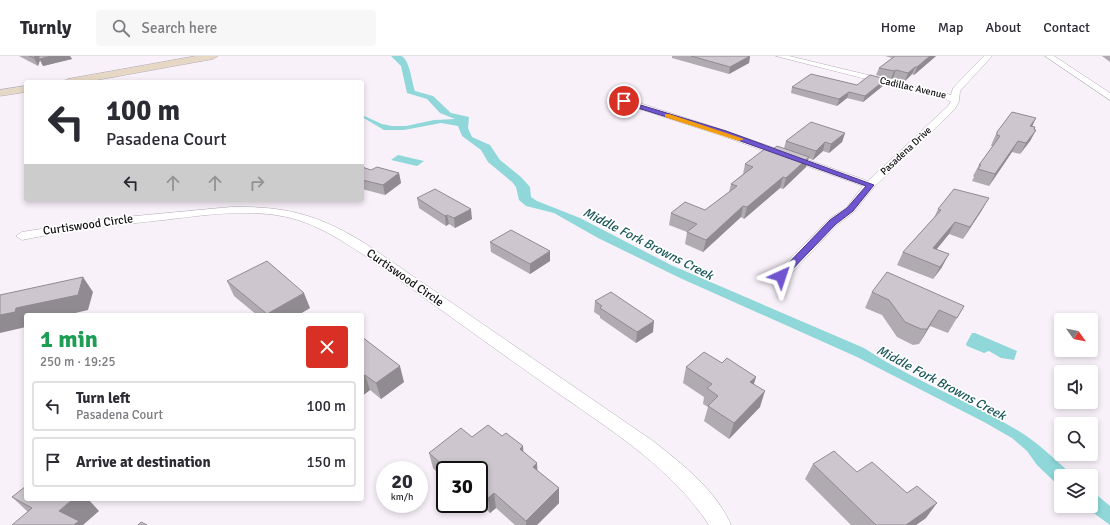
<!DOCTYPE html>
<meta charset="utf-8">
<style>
body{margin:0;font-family:Signika,sans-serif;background:#f7f7f7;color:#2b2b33;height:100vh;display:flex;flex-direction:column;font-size:15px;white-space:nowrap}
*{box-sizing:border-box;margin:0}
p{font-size:13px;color:#7c7c81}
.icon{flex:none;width:22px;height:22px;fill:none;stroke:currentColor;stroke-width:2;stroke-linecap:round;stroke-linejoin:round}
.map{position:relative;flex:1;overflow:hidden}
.sheet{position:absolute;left:24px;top:257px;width:340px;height:188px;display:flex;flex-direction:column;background:#fff;border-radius:4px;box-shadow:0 2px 6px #0003}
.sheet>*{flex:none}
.top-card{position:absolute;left:24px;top:24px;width:340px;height:122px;border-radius:4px;box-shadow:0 2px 6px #0003;background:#fff;color:#2b2b33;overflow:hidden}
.needle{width:26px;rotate:123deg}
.controls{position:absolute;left:1054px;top:257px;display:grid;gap:8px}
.controls a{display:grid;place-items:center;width:44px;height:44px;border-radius:4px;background:#fff;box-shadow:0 2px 6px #0003;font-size:20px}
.speed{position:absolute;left:376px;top:405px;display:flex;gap:8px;font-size:20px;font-weight:700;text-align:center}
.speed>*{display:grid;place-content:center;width:52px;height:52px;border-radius:50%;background:#fff;box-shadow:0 2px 6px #0003;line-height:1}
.speed small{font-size:10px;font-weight:400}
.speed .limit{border:2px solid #111;border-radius:6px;background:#fff;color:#111}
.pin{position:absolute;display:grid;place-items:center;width:34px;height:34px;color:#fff;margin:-17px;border:2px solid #fff;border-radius:50%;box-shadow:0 1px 4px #0007}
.me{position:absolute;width:44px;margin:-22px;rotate:42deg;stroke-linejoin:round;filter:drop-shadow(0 0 3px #0008)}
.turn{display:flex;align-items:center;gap:14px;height:84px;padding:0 16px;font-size:18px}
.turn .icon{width:52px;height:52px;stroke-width:2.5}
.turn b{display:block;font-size:28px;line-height:34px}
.lanes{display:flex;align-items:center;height:38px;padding:0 16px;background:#0003;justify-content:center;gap:20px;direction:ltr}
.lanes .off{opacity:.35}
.round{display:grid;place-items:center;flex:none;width:42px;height:42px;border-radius:4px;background:#f7f7f7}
.headline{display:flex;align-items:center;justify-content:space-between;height:68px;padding:0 16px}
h1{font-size:24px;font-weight:700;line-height:30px;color:#1e9e55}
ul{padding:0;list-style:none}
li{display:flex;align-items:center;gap:12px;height:50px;margin:0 8px 6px;padding:0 8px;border:2px solid #e1e1e2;border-radius:4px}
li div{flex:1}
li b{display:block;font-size:15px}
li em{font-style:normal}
header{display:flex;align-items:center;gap:24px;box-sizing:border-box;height:56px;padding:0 20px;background:#fff;border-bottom:1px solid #e1e1e2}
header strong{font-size:19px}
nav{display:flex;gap:22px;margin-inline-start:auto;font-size:14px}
.search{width:280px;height:36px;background:#f7f7f7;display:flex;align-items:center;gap:10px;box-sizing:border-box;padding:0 14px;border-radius:4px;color:#7c7c81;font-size:15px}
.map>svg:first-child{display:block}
</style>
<header>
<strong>Turnly</strong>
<div class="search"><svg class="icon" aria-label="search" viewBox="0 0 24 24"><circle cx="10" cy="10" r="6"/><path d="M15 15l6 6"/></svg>Search here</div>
<nav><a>Home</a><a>Map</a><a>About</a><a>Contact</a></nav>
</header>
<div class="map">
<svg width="1110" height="469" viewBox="0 0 1110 469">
<rect width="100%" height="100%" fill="#f9f1fa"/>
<path fill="#8fd7d9" d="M 391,0 C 394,0 398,0 401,0 C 410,3 412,28 415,35 L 433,40 L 451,57 L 469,61 L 468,72 L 472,81 L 490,89 L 500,104 L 521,121 L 530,131 L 531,141 L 537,145 L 580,162 L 671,209 L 864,292 C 912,324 967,344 1017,374 C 1038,386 1056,405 1074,420 L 1061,420 L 1061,432 L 1037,409 L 1027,395 L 1012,382 L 984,366 L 857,301 L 680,222 L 598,182 L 554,157 L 526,150 L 519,144 L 516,131 L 512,126 L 488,106 L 481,94 L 462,80 L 458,70 L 441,67 L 404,74 L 384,74 L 362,61 L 362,59 L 382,68 L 392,70 L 406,70 L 434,64 L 455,63 L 440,57 L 427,43 L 407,37 L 401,10 Z
M 398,99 L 424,105 L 417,110 L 391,104 Z
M 972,277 L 975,277 L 1017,295 L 1014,304 L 1001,302 L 989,295 L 984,297 L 967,290 L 966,288 Z
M 1091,434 L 1110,450 L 1110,469 L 1084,450 L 1091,450 Z"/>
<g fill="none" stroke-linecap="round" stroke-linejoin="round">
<g stroke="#b5aeb7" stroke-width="1">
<path id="minor" d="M 776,0 L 789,0 L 951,39 L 953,32 L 984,0 L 992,0 L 960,35 L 959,45 L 955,53 L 874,131 L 854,156 L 837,169 L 786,223 L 776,223 L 774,220 L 776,217 L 829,163 L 846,152 L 863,130 L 720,79 L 621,47 L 621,43 L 627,43 L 726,75 L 868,125 L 948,50 L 951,45 Z
M 1045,0 L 1054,0 L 1110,37 L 1110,44 Z
M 231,151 C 287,150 319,159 366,188 L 653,385 C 682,408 716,434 731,469 L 709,469 C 670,410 609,373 552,333 C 489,289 427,243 364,199 C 341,184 318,169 291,162 C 250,152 205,159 164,164 C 116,169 69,174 22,184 L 16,180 L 22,176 L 104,163 Z"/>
</g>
<g stroke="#b5aeb7" stroke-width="1">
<path id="secondary" d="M 196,0 L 218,0 L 213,3 L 86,26 L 62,26 L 68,23 Z
M 26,30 L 26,36 L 0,40 L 0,34 Z"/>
</g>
<use href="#minor" fill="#fff" fill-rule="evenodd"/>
<use href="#secondary" fill="#e6d8c5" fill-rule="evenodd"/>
</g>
<path fill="#b0aab1" d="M 19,0 L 70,0 L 72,3 L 43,10 L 40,4 L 38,10 Z
M 672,0 L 750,0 L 749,7 L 729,18 L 672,2 Z
M 885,0 L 936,0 L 914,19 L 912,18 L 905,25 L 893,22 L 891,23 L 876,19 L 879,12 L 892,2 Z
M 1102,0 L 1110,0 L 1110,6 Z
M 886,23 L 884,29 L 863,46 L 847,42 L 837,50 L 791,37 L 792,31 L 857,29 Z
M 1032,70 L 1035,71 L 1034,74 L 1036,74 L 1030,85 L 1020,98 L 1012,96 L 989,130 L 972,125 L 974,121 L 973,120 L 979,109 L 993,90 L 991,90 L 992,87 L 997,76 Z
M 845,77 L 842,86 L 829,97 L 823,95 L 813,104 L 808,102 L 806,111 L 783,133 L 780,132 L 744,163 L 741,161 L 703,196 L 685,188 L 687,176 L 669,169 L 671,157 L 705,154 L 729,136 L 731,128 L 743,118 L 745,108 L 772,94 L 784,92 L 786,85 Z
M 362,111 L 371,114 L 399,117 L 401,127 L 385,139 L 362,133 Z
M 417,142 L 472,163 L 455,172 L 449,168 L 446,170 L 419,152 Z
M 938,153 L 982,154 L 963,183 L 949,178 L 936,194 L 942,211 L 933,223 L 897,209 L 903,196 L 934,162 Z
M 490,186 L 550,205 L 530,218 L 491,196 Z
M 227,225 L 310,252 L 298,259 L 257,259 L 234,240 Z
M 872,236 L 964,250 L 948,277 L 930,270 L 919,288 L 913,289 L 897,281 L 882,259 L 865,252 Z
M 595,245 L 653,276 L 636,287 L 600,262 L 600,260 L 594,256 Z
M 362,281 L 404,326 L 381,343 L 370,334 L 362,340 Z
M 722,307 L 756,321 L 754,328 L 760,351 L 729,383 L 704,365 L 708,351 L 703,348 L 704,341 L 683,327 L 686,311 Z
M 502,380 L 523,390 L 523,396 L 538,415 L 559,432 L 559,447 L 537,469 L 515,469 L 496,452 L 490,457 L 479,447 L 479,414 L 445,414 L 445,424 L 433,412 L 429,397 L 472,381 Z
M 813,408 L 857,416 L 926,462 L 916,469 L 851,469 L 805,423 Z
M 12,441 L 99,455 L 28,456 Z"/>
<path fill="#908b90" d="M 35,0 L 70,0 L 72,3 L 43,10 L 40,4 L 38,10 L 34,2 Z
M 750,0 L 749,7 L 729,18 L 730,11 Z
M 930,0 L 936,0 L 914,19 L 917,11 Z
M 915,11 L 912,18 L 905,25 L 908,17 Z
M 896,14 L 893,22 L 891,23 L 894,15 Z
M 886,23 L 884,29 L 863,46 L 865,40 Z
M 849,36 L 847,42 L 837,50 L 839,43 Z
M 1036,62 L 1031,73 L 1030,70 Z
M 1036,74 L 1030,85 L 1020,98 L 1026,87 Z
M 845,77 L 842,86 L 829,97 L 831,88 Z
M 1018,85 L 1012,96 L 989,130 L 995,118 Z
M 825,86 L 823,95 L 813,104 L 816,95 Z
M 809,101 L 806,111 L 783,133 L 786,122 Z
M 399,117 L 401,127 L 385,139 L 383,129 Z
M 783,121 L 780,132 L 744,163 L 747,151 Z
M 989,142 L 982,154 L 963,183 L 970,171 Z
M 743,150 L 741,161 L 703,196 L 706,184 Z
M 471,153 L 472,163 L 455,172 L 454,162 Z
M 447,159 L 449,168 L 446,170 L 445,160 Z
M 955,166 L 949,178 L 927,205 L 933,192 Z
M 550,195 L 550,205 L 530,218 L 530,208 Z
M 949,198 L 942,211 L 933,223 L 940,211 Z
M 83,221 L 93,236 L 88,254 L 67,259 L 26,259 L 26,271 L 0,277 L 0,259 L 16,252 Z
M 304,237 L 310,252 L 298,259 L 268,259 L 267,258 Z
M 939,254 L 930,270 L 919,288 L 927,273 Z
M 654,265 L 653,276 L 636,287 L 637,276 Z
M 400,310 L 404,326 L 381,343 L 376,327 Z
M 365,319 L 370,334 L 362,340 L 362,321 Z
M 756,321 L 751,336 L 750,326 Z
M 765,335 L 760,351 L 729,383 L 734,367 Z
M 523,390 L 524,405 L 520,393 Z
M 537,407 L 538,423 L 533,411 Z
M 559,432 L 559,447 L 537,469 L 526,469 L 526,465 Z
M 494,437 L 496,452 L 490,457 L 488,442 Z
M 73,443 L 88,443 L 99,455 L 83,469 L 73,469 L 59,455 Z
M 937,447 L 926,462 L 916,469 L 906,469 Z"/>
<path fill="#cdc6ce" stroke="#908b90" d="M 29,0 L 35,0 L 34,2 Z
M 39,0 L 51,0 L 39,3 Z
M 691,0 L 750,0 L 730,11 Z
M 895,0 L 930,0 L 917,11 L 915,11 L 908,17 L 896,14 L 894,15 L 879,12 Z
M 811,18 L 857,29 L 870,19 L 886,23 L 865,40 L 849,36 L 839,43 L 792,31 Z
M 1012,56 L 1036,62 L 1030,70 L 1035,71 L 1034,74 L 1036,74 L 1026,87 L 1018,85 L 995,118 L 978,113 L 981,109 L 979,109 L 1000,80 L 997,79 L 997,76 Z
M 811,66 L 845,77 L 831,88 L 825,86 L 816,95 L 786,85 Z
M 777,90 L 809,101 L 786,122 L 783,121 L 747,151 L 743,150 L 706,184 L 687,176 L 697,168 L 671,157 L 685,146 L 705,154 L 737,130 L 731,128 L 753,111 L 745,108 L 766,92 L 772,94 Z
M 362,111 L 371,114 L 377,111 L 399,117 L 383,129 L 362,124 Z
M 435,133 L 471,153 L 454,162 L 447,159 L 445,160 L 417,142 Z
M 954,133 L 989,142 L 970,171 L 955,166 L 933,192 L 949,198 L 940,211 L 903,196 L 941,154 L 938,153 Z
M 511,174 L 550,195 L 530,208 L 490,186 Z
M 267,205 L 304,237 L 267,258 L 227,225 Z
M 887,216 L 964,250 L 957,262 L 939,254 L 927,273 L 921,273 L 905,266 L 889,244 L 872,236 Z
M 83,221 L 78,239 L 16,252 L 15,256 L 0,259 L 0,239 Z
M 611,236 L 654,265 L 637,276 L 600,252 L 602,250 L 595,245 Z
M 362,281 L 400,310 L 376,327 L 365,319 L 362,321 Z
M 704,296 L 722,307 L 727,302 L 756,321 L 750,326 L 765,335 L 734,367 L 708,350 L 718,340 L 707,332 L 712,328 L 686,311 Z
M 488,369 L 502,380 L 506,377 L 523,390 L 520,393 L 537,407 L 533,411 L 559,432 L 526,465 L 494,437 L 488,442 L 479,434 L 479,414 L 448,414 L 429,397 L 461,372 L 472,381 Z
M 834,395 L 857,416 L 872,406 L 907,437 L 917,430 L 937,447 L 906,469 L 876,469 L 813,408 Z
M 26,430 L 26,443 L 73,443 L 59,455 L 79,465 L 74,469 L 75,469 L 12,469 L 32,452 L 12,441 Z
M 141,466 L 147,469 L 138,469 Z"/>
<path fill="#6f55cf" stroke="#483787" d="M 624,44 L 726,75 L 874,129 L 853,155 L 836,168 L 784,222 L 778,222 L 778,218 L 830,164 L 847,152 L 866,130 L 721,78 L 622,47 Z"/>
<path fill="#f59e0b" d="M 665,58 L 669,58 L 744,83 L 739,85 L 665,61 Z"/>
<g text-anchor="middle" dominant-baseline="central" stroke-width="3.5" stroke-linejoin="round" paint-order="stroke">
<g font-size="10" fill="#121013" stroke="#fff">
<text transform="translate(913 32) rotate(13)">Cadillac Avenue</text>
<text transform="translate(906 95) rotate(-43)">Pasadena Drive</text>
</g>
<g font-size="12" fill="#121013" stroke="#fff">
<text transform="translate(88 169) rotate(-8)">Curtiswood Circle</text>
<text transform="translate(405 222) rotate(35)">Curtiswood Circle</text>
</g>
<g font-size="13" font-style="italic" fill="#1b585b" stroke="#fff">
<text transform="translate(648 188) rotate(27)">Middle Fork Browns Creek</text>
<text transform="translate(941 327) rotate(28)">Middle Fork Browns Creek</text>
</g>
</g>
</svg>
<div class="controls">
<a><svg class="needle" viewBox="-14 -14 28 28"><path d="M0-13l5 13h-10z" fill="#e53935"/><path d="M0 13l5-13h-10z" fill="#7c7c81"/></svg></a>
<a><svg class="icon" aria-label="sound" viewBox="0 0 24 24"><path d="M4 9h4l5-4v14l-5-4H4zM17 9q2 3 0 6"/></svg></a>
<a><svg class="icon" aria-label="search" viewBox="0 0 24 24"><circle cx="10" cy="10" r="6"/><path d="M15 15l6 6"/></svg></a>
<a><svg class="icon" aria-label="layers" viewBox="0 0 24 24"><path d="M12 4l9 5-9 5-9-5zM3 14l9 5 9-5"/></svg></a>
</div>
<div class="speed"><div>20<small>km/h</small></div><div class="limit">30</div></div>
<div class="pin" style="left:624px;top:45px;background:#d93025"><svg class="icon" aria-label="arrive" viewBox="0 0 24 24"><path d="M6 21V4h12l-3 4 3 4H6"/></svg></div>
<svg class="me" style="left:781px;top:220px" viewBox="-20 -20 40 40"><path d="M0-17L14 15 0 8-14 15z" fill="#6f55cf" stroke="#fff" stroke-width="4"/></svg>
<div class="top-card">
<div class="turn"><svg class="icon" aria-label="left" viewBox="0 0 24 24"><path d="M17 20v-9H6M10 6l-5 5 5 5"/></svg><div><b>100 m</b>Pasadena Court</div></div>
<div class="lanes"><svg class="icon" aria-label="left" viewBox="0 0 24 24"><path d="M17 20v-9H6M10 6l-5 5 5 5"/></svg><svg class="icon off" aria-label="ahead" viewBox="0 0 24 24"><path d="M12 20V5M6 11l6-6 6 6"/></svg><svg class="icon off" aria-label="ahead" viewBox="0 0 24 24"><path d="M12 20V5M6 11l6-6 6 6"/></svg><svg class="icon off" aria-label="right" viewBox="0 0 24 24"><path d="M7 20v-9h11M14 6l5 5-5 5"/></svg></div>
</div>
<section class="sheet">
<div class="headline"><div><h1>1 min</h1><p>250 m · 19:25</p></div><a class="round" style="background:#d93025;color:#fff"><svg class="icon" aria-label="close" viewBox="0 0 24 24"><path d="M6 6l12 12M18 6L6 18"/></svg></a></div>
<ul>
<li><svg class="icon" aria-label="left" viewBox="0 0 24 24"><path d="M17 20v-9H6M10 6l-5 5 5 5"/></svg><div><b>Turn left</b><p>Pasadena Court</p></div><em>100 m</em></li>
<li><svg class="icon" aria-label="arrive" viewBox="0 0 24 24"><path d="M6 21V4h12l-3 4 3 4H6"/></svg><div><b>Arrive at destination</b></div><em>150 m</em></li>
</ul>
</section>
</div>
